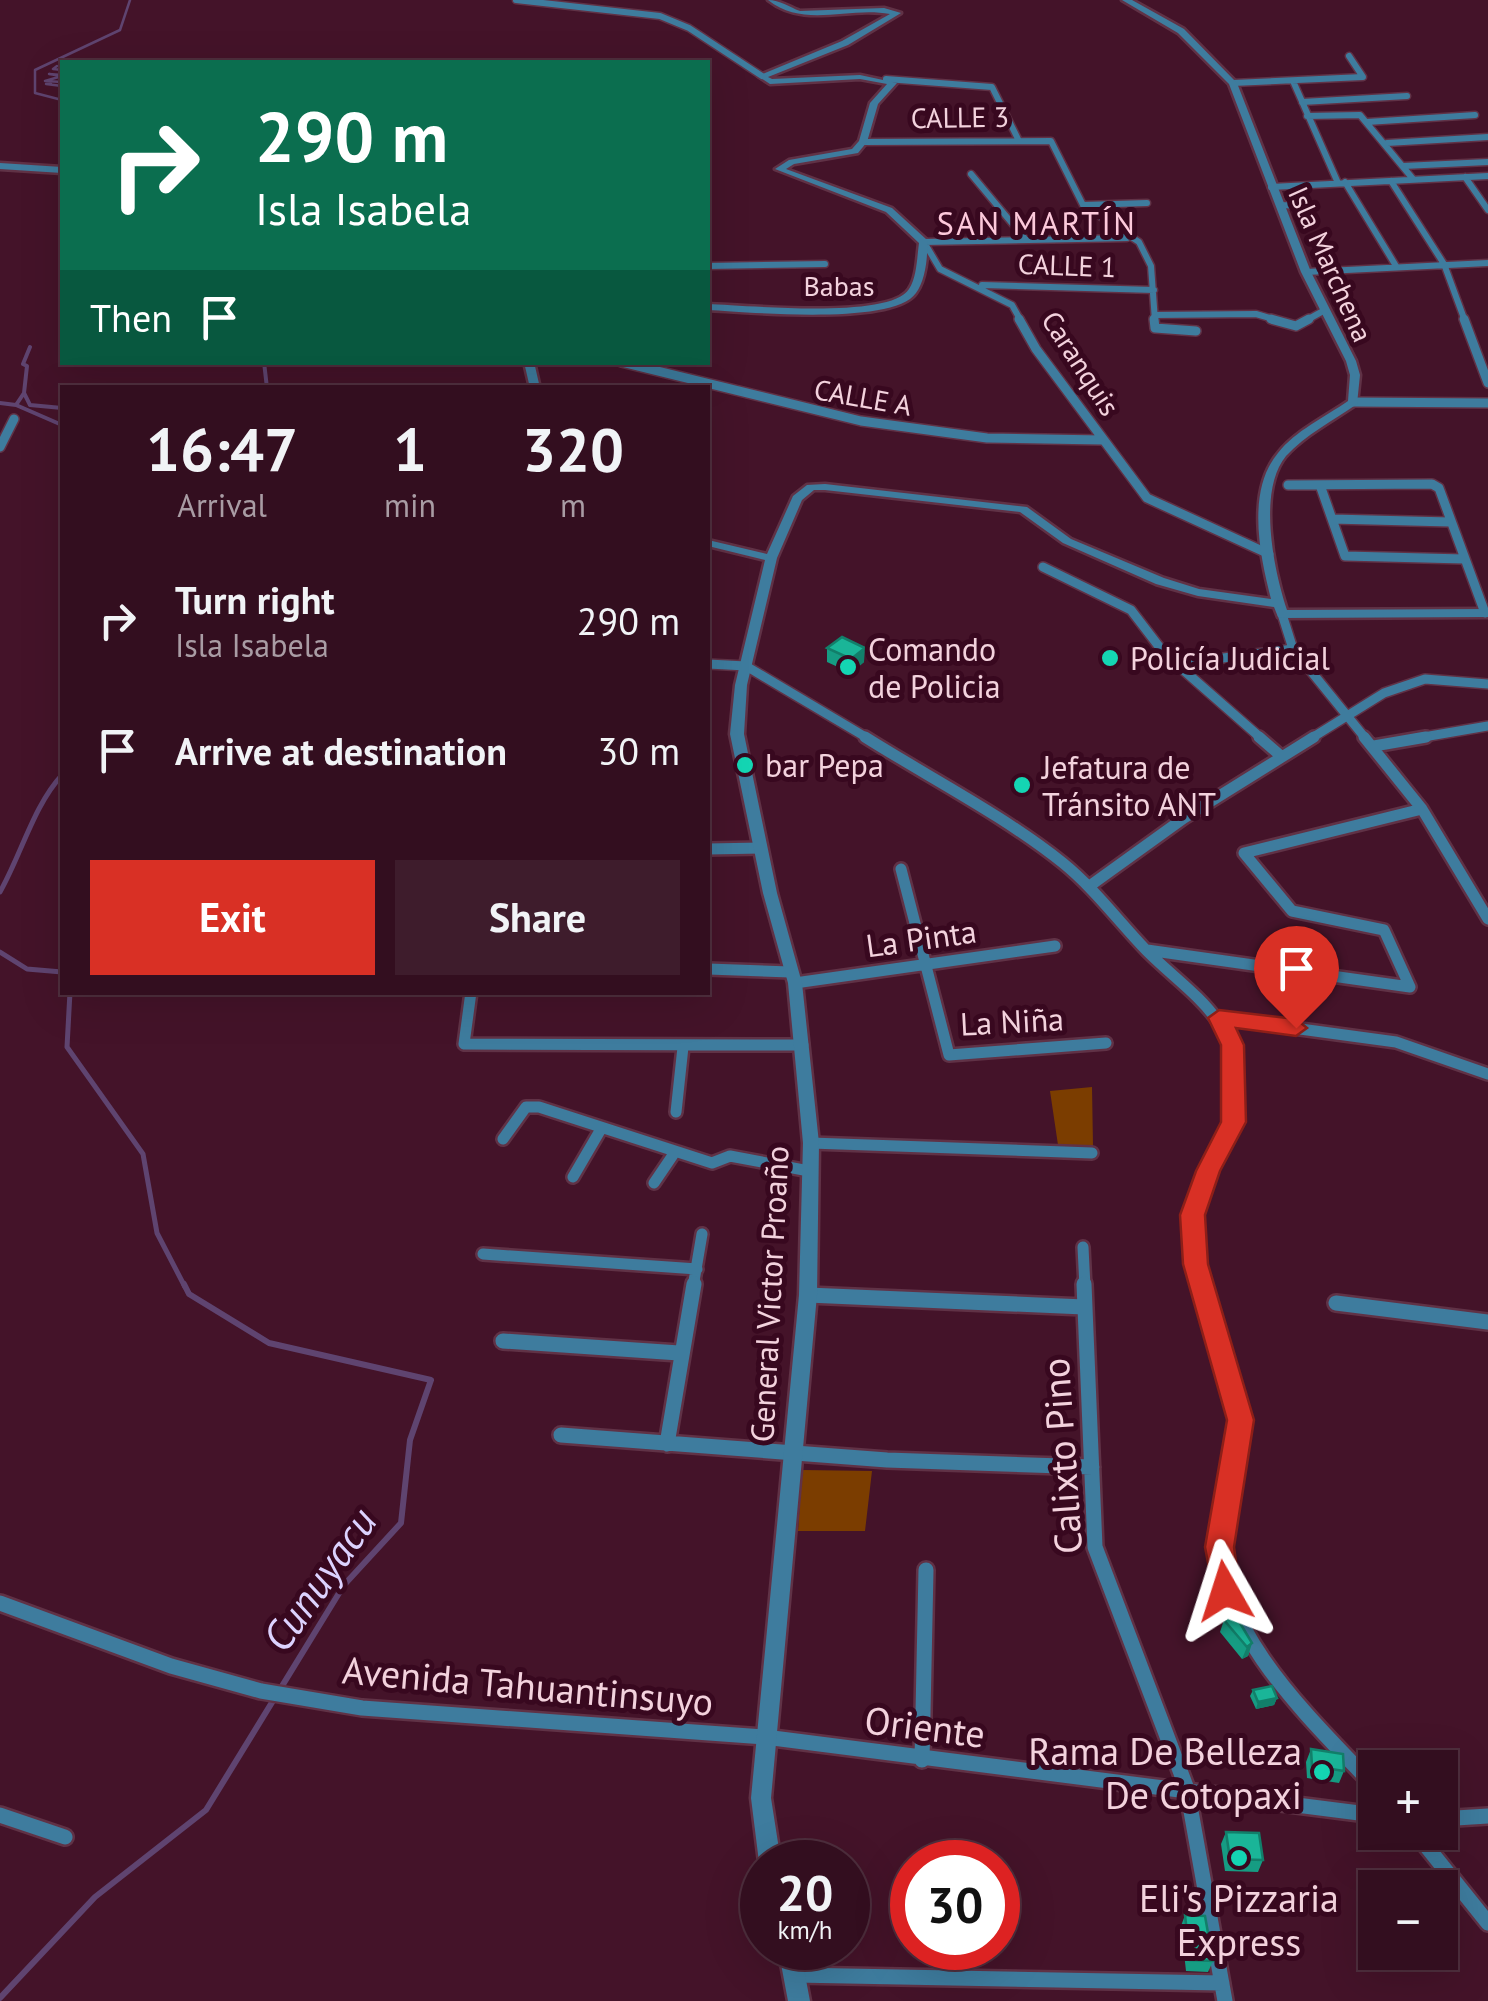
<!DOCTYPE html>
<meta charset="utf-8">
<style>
body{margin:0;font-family:"PT Sans",sans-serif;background:#3e1c2c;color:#f1f3f6;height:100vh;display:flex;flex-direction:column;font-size:38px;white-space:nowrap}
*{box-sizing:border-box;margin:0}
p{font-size:32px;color:#a99ca4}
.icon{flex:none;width:55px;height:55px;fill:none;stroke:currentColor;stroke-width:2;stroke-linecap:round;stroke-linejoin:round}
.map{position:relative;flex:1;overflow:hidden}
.sheet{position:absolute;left:60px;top:385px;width:650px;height:610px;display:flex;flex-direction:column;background:#330e1f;border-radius:0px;box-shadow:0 10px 40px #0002,0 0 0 2px #4e2e3d}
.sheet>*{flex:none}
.guide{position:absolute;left:60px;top:60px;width:650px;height:305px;border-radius:0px;box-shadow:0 10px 40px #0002,0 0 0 2px #4e2e3d;background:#0b6e4f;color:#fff;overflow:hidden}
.buttons{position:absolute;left:1358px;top:1750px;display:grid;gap:20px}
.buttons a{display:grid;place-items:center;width:100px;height:100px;border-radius:0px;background:#330e1f;box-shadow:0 10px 40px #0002,0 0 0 2px #4e2e3d;font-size:50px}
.speed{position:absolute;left:740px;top:1840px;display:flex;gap:20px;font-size:50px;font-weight:700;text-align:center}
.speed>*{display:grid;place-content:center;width:130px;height:130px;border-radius:50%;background:#330e1f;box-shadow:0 10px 40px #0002,0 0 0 2px #4e2e3d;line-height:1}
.speed small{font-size:25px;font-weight:400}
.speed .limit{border:15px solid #d22;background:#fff;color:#111}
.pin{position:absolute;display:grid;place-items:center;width:85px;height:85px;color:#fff;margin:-102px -42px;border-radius:50% 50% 50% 0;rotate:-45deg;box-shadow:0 0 10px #0007}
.pin .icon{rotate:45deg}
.me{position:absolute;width:110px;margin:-55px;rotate:354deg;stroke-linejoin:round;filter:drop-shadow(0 0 8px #0008)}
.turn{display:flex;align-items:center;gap:35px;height:210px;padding:0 30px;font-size:45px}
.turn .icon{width:130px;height:130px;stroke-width:2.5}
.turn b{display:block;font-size:70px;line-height:85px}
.then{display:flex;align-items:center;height:95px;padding:0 30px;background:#0003;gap:20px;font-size:38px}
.eta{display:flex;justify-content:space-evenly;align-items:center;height:170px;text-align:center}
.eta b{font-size:60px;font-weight:800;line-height:70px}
.primary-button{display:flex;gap:20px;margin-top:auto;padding:20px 30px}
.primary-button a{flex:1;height:115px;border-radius:0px;background:#d93025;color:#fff;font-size:40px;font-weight:800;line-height:115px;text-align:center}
.primary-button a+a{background:#3e1c2c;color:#f1f3f6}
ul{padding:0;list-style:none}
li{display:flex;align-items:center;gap:30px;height:130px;padding:0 30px}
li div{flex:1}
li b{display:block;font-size:38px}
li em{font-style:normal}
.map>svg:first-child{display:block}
</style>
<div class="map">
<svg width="1488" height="2001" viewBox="0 0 1488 2001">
<rect width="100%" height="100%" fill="#441329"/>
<path fill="#7b3d00" d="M 1092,1087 L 1093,1146 L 1058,1145 L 1050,1091 Z
M 802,1470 L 872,1471 L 865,1531 L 798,1531 Z"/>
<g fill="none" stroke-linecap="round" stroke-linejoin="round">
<path stroke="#5f4470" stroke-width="2.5" d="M 57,66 L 53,69 L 62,70
M 62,75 L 49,74 L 62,76 L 45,81 L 62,82
M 51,84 L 46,84 L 62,86
M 62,100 L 35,93 L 35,70 L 120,30 L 130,0"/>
<path stroke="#5f4470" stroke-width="4" d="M 30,347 L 23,364 L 27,366 L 24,393 L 30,405 L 62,408
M 264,362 L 267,388
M 0,403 L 16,405 L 24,393
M 16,405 L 62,425"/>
<path stroke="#5f4470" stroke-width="5" d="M 0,892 C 21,855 34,805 62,775
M 0,952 L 27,969 L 62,972
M 70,992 L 67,1047 L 143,1154 L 157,1233 L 185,1287"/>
<path stroke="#5f4470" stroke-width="6" d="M 0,1998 L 95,1897 L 206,1810 L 344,1585 L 401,1523 L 410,1440 L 431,1380 L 269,1343 L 189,1294 L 184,1284"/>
<g stroke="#603246" stroke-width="9">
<path id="minor-far3" d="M 516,0 L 660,16 L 689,28 L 762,76
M 886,79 L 992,87 L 1018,139
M 1293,81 L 1338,183
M 1233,83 L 1363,77 L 1349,56
M 1302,102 L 1407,96
M 1307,116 L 1360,115 L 1413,179
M 1367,122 L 1475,115
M 863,142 L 1051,141 L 1083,205 L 1139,242 L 1151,266 L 1155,321
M 1387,143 L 1488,137
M 1403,166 L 1488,162
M 971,174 L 1026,240
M 1465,177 L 1488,210
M 1391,181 L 1444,264 L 1465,321
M 1345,182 L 1396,266
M 1271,187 L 1488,176
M 1083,205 L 1147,203
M 1279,205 L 1305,206 L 1313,221
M 924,242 L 940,269 L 1012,305 L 1021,321
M 924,242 L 1127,238
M 708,266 L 825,264
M 1306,272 L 1488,263
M 982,285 L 1154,290
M 1155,315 L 1256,314 L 1280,321
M 1305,321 L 1325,310"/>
</g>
<g stroke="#603246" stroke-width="12">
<path id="minor-far2" d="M 1019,319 L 1036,349 L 1147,498 L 1269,554
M 1154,319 L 1155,328 L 1196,331
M 1271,319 L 1296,326 L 1309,319
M 1464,319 L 1488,383
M 621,362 L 861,421 L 987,438 L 1102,440
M 1353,402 L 1488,403
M 0,447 L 14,419
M 1288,485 L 1432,484 L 1439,488 L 1485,613
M 1320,485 L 1345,556 L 1464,559
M 1332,519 L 1450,522
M 1043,567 L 1131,610 L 1164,653 L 1262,739
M 1282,614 L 1293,649 L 1366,739
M 708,664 L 746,666 L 869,739
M 1176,664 L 1293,649
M 1310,739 L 1384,693 L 1425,679 L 1488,684
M 1412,739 L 1488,726"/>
</g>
<g stroke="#603246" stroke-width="16">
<path id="minor-far1" d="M 865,737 C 930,778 1003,815 1063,863 C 1095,889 1119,922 1147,951 C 1189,993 1236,1017 1237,1083 C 1237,1132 1206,1160 1195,1204 C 1189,1231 1195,1260 1201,1287
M 1259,737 L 1282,757
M 1364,737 L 1422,809 L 1488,919
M 1374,746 L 1426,737
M 708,849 L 761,848
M 901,869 L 949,1055 L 1106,1043
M 1091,885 L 1184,818 L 1314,737
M 1147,950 L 1410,987 L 1384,930 L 1292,911 L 1244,853 L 1422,809
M 708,969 L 790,972
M 795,983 L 1055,946
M 471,992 L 464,1044 L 803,1045
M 1219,1018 L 1396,1042 L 1488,1074
M 676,1112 L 683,1047
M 503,1139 L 526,1107 L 539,1107 L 712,1163 L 730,1156 L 809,1171
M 811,1143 L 1092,1153
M 573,1177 L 601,1129
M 654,1183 L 675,1152
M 1083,1247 L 1085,1287
M 483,1254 L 697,1269
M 693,1287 L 702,1234"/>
</g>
<g stroke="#603246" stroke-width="20">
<path id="minor" d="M 1084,1284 L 1095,1547 L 1187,1789 L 1225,2001
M 1200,1284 C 1211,1329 1233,1371 1239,1417 C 1245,1459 1223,1497 1221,1538 C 1214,1631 1316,1724 1375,1787
M 808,1295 L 1084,1307
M 1336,1303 L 1488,1322
M 503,1341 L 679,1353
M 561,1435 L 887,1460 L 1092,1467
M 667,1444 L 694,1284
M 0,1603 L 171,1666 L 261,1691 L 362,1708 L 765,1737 L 1375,1815
M 922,1760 L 926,1570
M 0,1815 L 65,1837
M 1440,1819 L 1488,1816
M 1415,1832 L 1488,1923
M 795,1975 L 1222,1983"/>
</g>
<g stroke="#603246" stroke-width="5">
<path id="tertiary" d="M 768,0 C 780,0 789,7 800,11 L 884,8 L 901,13 L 848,45 L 768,77 L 772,79 L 860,75 L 897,83 L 878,104 L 867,142 L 858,153 L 794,164 L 786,169 L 892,208 L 927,240 C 928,254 926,280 916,293 C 893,326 748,312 708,310 L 708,304 C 744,305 890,320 909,289 C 917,277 917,257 919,243 L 886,212 L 775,169 L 789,160 L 852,149 L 859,141 L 870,103 L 887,84 L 860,79 L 770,84 L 758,76 L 842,41 L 890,14 C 848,6 805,29 768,0 Z
M 1122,0 L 1132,0 L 1184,29 L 1237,83 L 1311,272 L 1356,361 L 1360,375 L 1357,404 C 1334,420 1305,435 1286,456 C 1257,491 1274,571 1287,610 L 1488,609 L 1488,617 L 1282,618 L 1278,617 L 1274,607 L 1198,596 L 1156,584 L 1063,543 L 1020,512 L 825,490 L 814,490 L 802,500 L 777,558 L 747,685 L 744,734 L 777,893 L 802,983 L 819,1143 L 817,1295 L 771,1798 L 781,1862 L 762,1862 L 762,1870 L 759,1862 L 751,1798 L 799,1295 L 803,1143 L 788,983 L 763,893 L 730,734 L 735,685 L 765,560 L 708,546 L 708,540 L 767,554 L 793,496 L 807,485 L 825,484 L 1027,507 L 1071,539 L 1164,578 L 1199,589 L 1271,599 C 1260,556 1246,491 1278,453 C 1295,431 1325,417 1348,401 L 1350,375 L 1346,361 L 1301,272 L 1229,84 L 1178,33 Z
M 0,163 L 62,167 L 62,173 L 0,169 Z
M 524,362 L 534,362 L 540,388 L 530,388 Z
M 778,1948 L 800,1948 L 810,2001 L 788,2001 Z"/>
</g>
<use href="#minor-far3" stroke="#3e7c9e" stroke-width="6"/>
<use href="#minor-far2" stroke="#3e7c9e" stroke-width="9"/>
<use href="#minor-far1" stroke="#3e7c9e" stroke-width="11"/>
<use href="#minor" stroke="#3e7c9e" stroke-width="15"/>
<use href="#tertiary" fill="#3e7c9e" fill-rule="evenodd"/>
</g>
<path fill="#169c83" d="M 827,648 L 864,662 L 851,673 L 827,662 Z
M 1224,1620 L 1252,1643 L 1248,1656 L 1242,1659 L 1220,1632 Z
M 1253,1690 L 1277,1698 L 1274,1705 L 1256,1709 L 1250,1696 Z
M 1311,1749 L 1344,1771 L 1339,1783 L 1307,1778 L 1306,1762 Z
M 1226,1832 L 1263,1860 L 1258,1872 L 1225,1871 L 1221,1844 Z
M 1185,1915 L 1213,1961 L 1208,1972 L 1186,1971 L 1181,1926 Z"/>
<path fill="#127f6a" d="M 865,648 L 864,662 L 851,673 L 851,659 Z
M 1252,1643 L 1248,1656 L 1242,1659 L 1247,1647 Z
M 1277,1698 L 1274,1705 L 1256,1709 L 1258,1702 Z"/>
<path fill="#1ab598" stroke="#127f6a" stroke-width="2.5" d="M 842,637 L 865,648 L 851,659 L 827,648 Z
M 1234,1613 L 1252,1643 L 1247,1647 L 1224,1620 Z
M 1272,1686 L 1277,1698 L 1258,1702 L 1253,1690 Z
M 1311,1749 L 1343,1754 L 1344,1771 L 1312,1766 Z
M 1226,1832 L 1259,1833 L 1263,1860 L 1230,1859 Z
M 1185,1915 L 1205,1916 L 1213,1961 L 1190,1960 Z"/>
<path fill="#d93025" stroke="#8d1f18" stroke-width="2.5" d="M 1219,1010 L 1296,1019 L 1307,1028 L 1296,1036 L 1236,1028 L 1244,1045 L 1246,1122 L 1220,1171 L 1205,1215 L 1208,1264 L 1254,1420 L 1234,1547 L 1240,1591 L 1236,1600 L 1225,1604 L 1215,1600 L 1205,1547 L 1227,1420 L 1183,1264 L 1180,1215 L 1196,1171 L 1221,1122 L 1221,1045 L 1208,1018 Z"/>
<g fill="#14d5b3" stroke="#38081f" stroke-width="4">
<circle cx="1110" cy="658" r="10"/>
<circle cx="848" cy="667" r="10"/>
<circle cx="745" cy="765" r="10"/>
<circle cx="1022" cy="785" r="10"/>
<circle cx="1322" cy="1772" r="10"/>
<circle cx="1239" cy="1858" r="10"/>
</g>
<g text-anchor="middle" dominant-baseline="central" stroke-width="10" stroke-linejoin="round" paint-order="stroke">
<g font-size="28" fill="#f3d2dd" stroke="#38081f">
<text transform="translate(960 117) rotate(-1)">CALLE 3</text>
<text transform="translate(1331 264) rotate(66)">Isla Marchena</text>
<text transform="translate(1067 265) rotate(2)">CALLE 1</text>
<text x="839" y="285">Babas</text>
<text transform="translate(1081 363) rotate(57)">Caranquis</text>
<text transform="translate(863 397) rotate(10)">CALLE A</text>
</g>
<g font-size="32" letter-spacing="2.5" fill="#fdc9db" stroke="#38081f">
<text x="1037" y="223">SAN MARTÍN</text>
</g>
<g font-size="32" fill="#f3d2dd" stroke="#38081f" text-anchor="start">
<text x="868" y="649">Comando<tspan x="868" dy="37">de Policia</tspan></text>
<text x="1130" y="658">Policía Judicial</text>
<text x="765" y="765">bar Pepa</text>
<text x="1042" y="767">Jefatura de<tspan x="1042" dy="37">Tránsito ANT</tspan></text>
</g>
<g font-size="32" fill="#f3d2dd" stroke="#38081f">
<text transform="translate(921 938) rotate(-8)">La Pinta</text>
<text transform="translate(1012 1021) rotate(-3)">La Niña</text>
<text transform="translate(769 1294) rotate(-87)">General Victor Proaño</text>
</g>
<g font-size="38" fill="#f3d2dd" stroke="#38081f">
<text transform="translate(1061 1456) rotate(-94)">Calixto Pino</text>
<text transform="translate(528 1685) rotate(5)">Avenida Tahuantinsuyo</text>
<text transform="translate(925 1726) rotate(7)">Oriente</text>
</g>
<g font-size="38" fill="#f3d2dd" stroke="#38081f" text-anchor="end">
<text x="1302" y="1750">Rama De Belleza<tspan x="1302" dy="44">De Cotopaxi</tspan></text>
<text x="1239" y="1897" text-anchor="middle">Eli's Pizzaria<tspan x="1239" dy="44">Express</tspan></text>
</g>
<g font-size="42" font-style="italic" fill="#dcd2fe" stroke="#38081f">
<text transform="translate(319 1579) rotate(-55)">Cunuyacu</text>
</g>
</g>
</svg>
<div class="buttons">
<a>+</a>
<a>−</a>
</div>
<div class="speed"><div>20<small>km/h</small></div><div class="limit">30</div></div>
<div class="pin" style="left:1296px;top:1028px;background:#d93025"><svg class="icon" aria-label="arrive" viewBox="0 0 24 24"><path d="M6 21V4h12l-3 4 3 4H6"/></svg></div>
<svg class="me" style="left:1225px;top:1591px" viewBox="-20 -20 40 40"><path d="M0-17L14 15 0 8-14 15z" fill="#d93025" stroke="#fff" stroke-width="4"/></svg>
<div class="guide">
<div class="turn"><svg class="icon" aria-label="right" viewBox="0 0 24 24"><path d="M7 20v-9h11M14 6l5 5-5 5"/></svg><div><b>290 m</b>Isla Isabela</div></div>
<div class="then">Then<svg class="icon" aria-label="arrive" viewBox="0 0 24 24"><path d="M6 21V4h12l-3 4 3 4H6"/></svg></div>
</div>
<section class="sheet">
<div class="eta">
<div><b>16:47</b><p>Arrival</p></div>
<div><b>1</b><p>min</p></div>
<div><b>320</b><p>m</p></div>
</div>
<ul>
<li><svg class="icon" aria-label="right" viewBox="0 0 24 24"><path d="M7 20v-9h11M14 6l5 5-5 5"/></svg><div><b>Turn right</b><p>Isla Isabela</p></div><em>290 m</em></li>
<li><svg class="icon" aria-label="arrive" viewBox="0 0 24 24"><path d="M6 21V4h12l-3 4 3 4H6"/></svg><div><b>Arrive at destination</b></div><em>30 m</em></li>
</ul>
<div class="primary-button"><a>Exit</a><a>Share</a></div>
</section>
</div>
